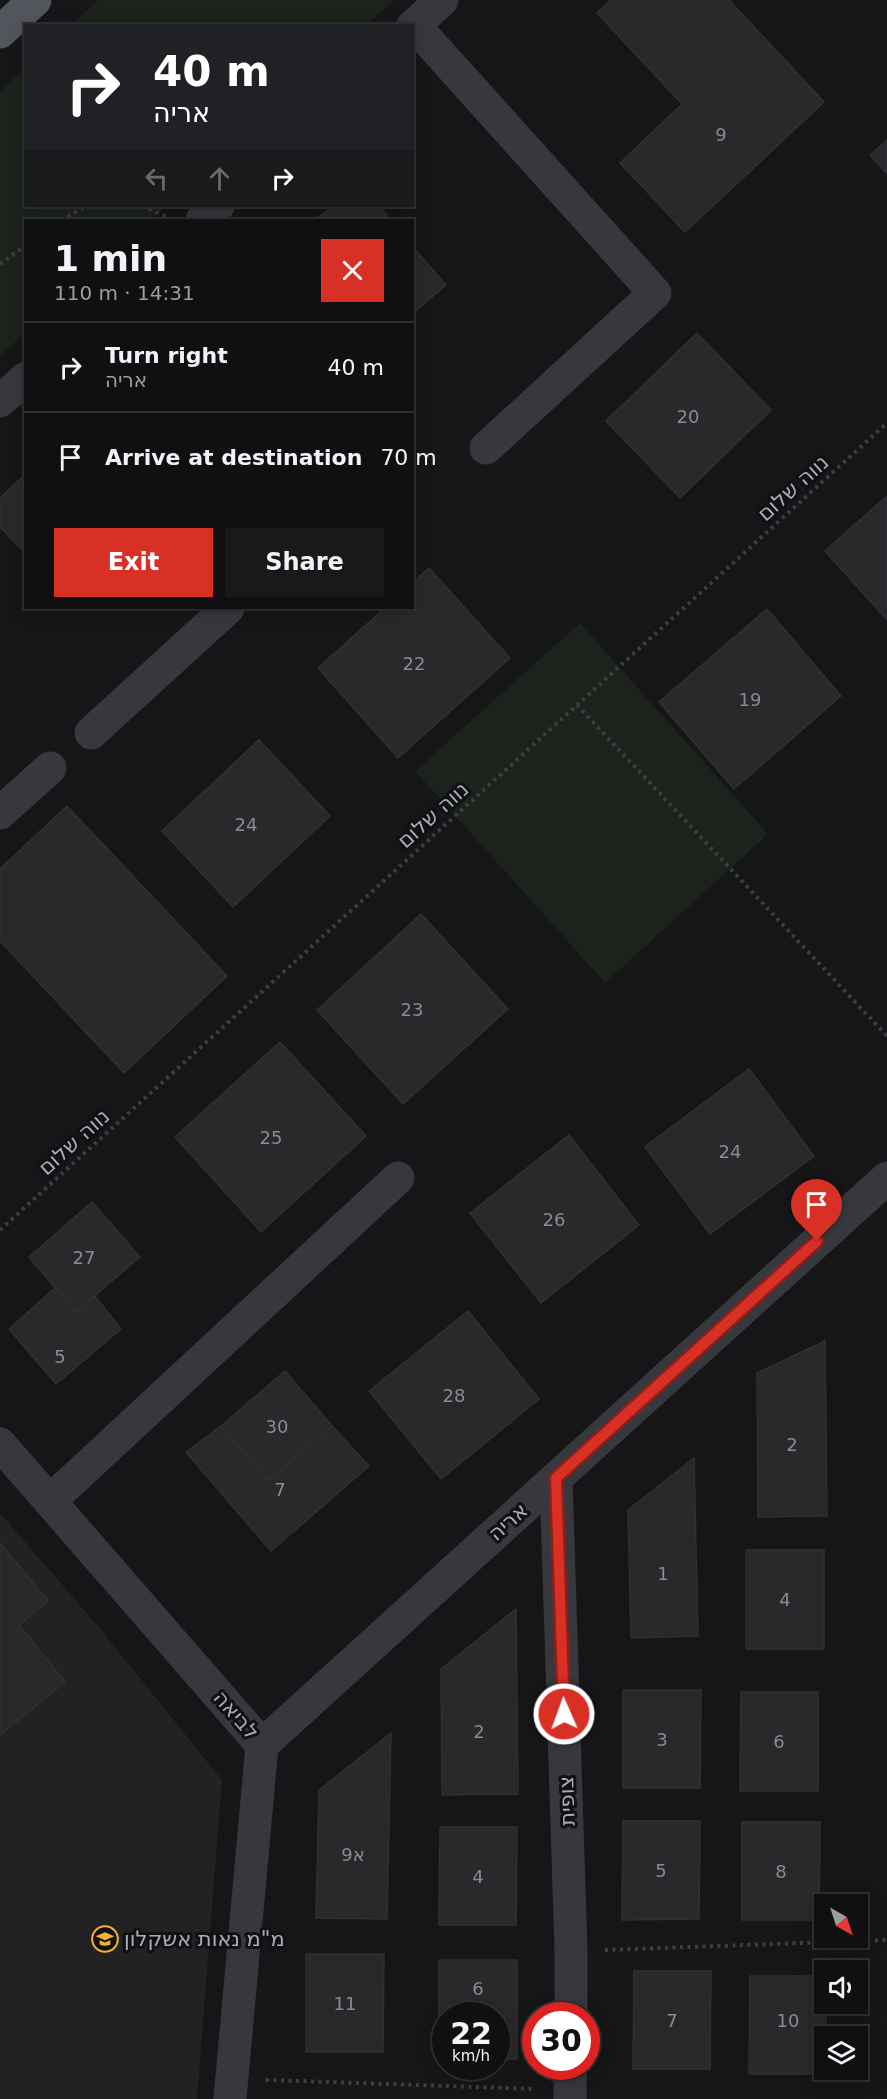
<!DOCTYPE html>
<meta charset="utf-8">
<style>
body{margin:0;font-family:"DejaVu Sans",Heebo,sans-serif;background:#19191b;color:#f1f3f6;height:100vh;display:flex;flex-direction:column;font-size:22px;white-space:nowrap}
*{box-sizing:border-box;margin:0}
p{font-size:20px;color:#9c9d9f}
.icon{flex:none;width:33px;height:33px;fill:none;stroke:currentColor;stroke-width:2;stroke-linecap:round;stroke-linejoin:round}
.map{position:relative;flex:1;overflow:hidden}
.drawer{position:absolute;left:24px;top:219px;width:390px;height:390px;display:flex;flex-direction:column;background:#101012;border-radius:0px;box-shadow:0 3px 15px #0003,0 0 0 2px #303032}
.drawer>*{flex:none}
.hud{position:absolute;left:24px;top:24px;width:390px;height:183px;border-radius:0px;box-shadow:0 3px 15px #0003,0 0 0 2px #303032;background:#202124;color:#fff;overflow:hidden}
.needle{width:39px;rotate:141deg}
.tools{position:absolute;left:814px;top:1894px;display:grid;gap:12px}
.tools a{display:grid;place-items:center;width:54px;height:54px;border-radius:0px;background:#101012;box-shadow:0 3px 15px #0003,0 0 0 2px #303032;font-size:30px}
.speed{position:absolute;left:432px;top:2002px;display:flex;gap:12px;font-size:30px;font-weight:700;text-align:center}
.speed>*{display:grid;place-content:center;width:78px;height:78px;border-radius:50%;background:#101012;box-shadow:0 3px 15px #0003,0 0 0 2px #303032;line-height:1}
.speed small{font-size:15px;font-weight:400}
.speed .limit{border:9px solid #d22;background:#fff;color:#111}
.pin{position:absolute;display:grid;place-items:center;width:51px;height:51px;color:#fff;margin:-62px -26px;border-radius:50% 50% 50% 0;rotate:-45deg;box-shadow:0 0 6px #0007}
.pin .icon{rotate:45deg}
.me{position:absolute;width:66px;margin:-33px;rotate:358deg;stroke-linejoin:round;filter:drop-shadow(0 0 4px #0008)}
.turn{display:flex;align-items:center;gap:21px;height:126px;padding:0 30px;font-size:27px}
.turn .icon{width:78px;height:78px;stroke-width:2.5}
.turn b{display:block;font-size:42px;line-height:51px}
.lanes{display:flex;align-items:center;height:57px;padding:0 30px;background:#0003;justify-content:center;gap:30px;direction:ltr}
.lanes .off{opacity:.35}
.round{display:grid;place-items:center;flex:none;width:63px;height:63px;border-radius:0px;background:#19191b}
.head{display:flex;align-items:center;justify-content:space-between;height:102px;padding:0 30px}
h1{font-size:36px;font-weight:800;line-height:45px}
.action{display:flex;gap:12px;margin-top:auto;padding:12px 30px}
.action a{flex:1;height:69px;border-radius:0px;background:#d93025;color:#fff;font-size:24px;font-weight:800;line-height:69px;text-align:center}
.action a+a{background:#19191b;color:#f1f3f6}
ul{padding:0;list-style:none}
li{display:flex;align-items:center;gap:18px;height:90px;padding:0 30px;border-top:2px solid #303032}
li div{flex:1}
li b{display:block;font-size:22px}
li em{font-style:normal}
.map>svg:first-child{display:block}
</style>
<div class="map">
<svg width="887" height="2099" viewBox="0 0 887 2099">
<rect width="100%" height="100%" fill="#161618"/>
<path fill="#222225" d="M 0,1513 L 97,1625 L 222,1780 L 197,2099 L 0,2099 Z"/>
<path fill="#1c231d" d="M 98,0 L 395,0 L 366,25 L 71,25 Z
M 25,68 L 26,206 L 167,206 L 150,220 L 26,220 L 25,333 L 0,356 L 0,91 Z
M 580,623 L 768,834 L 605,983 L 415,771 Z"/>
<path fill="#29292c" stroke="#303034" stroke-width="1.5" d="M 611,0 L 729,0 L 824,102 L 685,232 L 620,163 L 682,104 L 597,13 Z
M 887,140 L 887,174 L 870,155 Z
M 333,206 L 378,206 L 391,220 L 315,220 Z
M 412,246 L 446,285 L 412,314 Z
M 697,333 L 771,410 L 680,498 L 606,421 Z
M 26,474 L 26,554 L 0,527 L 0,498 Z
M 887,496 L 887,620 L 825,551 Z
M 429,568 L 510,658 L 398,758 L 318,668 L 385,608 L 412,608 L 412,583 Z
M 767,609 L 841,696 L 734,789 L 659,702 Z
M 259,740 L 330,816 L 233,907 L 162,831 Z
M 67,806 L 227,976 L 124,1073 L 0,941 L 0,869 Z
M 421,914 L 508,1009 L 403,1104 L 317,1010 Z
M 280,1042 L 366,1136 L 261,1232 L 175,1137 Z
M 749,1069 L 814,1156 L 710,1234 L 645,1147 Z
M 569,1135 L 639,1225 L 541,1303 L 470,1213 Z
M 92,1202 L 140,1257 L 76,1312 L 29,1257 Z
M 55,1288 L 76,1312 L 95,1296 L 121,1329 L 56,1384 L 9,1329 Z
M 468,1311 L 539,1399 L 441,1479 L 369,1391 Z
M 825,1341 L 827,1516 L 758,1517 L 757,1373 Z
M 285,1371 L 332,1426 L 268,1481 L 221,1426 Z
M 221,1426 L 268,1481 L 332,1426 L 369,1466 L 271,1551 L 186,1452 Z
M 694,1458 L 698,1636 L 631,1638 L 628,1510 Z
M 0,1543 L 48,1601 L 19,1625 L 65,1682 L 0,1735 Z
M 746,1550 L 824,1550 L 824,1649 L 746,1649 Z
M 516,1609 L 518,1794 L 442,1795 L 441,1669 Z
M 623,1690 L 701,1690 L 700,1788 L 623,1788 Z
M 741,1692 L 818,1692 L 818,1791 L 740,1791 Z
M 391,1733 L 387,1919 L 316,1918 L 319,1790 Z
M 623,1821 L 700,1821 L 699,1919 L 622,1920 Z
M 742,1822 L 820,1822 L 819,1920 L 742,1920 Z
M 440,1827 L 517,1827 L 516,1925 L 439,1925 Z
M 306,1954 L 384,1954 L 383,2052 L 306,2052 Z
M 439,1960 L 517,1960 L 517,2059 L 496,2059 L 496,2016 L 446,2016 L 446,2059 L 439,2059 Z
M 634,1971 L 711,1971 L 710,2069 L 633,2069 Z
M 750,1976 L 825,1976 L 827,2074 L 749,2074 Z"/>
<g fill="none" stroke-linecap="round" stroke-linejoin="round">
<path stroke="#3d3f44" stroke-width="4" stroke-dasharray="3 4.5" stroke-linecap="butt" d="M 142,206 L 167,217
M 61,220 L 87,206
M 0,264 L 26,245
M 577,705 L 887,1036
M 0,1230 L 887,423
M 605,1950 L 887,1940
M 266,2080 L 535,2089"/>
<path stroke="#37383d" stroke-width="33" d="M 414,25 L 655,293 L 486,448
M 412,27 L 442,0
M 202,220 L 218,206
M 0,401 L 26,378
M 91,733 L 228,608
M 0,813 L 50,768
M 0,1444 L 262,1745 L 230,2099
M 556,1478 L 571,1951 L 571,2016
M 50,1501 L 398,1178
M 262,1745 L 887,1178
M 570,2099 L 570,2067"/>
<path stroke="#53555c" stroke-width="33" d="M 0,32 L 35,0"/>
</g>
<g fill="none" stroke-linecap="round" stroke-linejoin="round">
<g stroke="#8d1f18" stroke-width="15">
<path id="route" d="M 564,1714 L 556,1478 L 817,1241"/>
</g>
<use href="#route" stroke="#d93025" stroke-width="10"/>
</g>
<defs>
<g id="school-ring" transform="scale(1.35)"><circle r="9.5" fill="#111113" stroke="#f2b134" stroke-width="1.5"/><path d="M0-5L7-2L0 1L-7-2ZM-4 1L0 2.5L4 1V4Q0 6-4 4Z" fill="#f2b134"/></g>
</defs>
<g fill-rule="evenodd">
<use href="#school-ring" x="105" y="1939"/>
</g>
<g text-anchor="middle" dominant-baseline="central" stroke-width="6" stroke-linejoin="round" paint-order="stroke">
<g font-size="18" fill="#888b94">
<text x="721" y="134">9</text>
<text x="688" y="416">20</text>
<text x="414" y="663">22</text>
<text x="750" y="699">19</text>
<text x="246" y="824">24</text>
<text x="412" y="1009">23</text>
<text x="271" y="1137">25</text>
<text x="730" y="1151">24</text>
<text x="554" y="1219">26</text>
<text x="84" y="1257">27</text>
<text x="60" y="1356">5</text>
<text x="454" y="1395">28</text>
<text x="277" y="1426">30</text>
<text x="792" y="1444">2</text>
<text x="280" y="1489">7</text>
<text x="663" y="1573">1</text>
<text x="785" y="1599">4</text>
<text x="479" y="1731">2</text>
<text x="662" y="1739">3</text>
<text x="779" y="1741">6</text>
<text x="353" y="1854">9א</text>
<text x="661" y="1870">5</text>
<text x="781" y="1871">8</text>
<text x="478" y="1876">4</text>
<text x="478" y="1988">6</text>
<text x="345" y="2003">11</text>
<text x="672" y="2020">7</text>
<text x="788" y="2020">10</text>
</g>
<g font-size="21" fill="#a8adb8" stroke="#111113">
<text transform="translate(793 488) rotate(-42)">נווה שלום</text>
<text transform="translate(433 815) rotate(-42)">נווה שלום</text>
<text transform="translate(74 1142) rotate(-42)">נווה שלום</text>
<text transform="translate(508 1522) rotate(-42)">אריה</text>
<text transform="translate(236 1715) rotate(49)">לביאה</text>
<text transform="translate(567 1801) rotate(-92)">צופית</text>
</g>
<g font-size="21" fill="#a8adb8" stroke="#111113" text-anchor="start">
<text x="124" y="1939">מ"מ נאות אשקלון</text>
</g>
</g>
</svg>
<div class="tools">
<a><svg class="needle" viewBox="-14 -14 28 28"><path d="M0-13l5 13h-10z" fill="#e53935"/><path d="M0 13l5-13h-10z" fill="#9c9d9f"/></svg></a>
<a><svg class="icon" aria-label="sound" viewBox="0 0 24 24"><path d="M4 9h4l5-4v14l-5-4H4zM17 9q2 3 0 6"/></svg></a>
<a><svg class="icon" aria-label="layers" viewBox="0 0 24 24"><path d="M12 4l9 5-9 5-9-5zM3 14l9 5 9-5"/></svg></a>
</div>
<div class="speed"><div>22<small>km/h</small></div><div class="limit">30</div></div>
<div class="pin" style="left:817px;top:1241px;background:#d93025"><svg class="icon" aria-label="arrive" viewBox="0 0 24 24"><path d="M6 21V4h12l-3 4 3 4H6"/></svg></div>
<svg class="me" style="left:564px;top:1714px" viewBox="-20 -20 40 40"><circle r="17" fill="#d93025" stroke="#fff" stroke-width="3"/><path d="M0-11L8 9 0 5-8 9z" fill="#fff"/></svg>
<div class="hud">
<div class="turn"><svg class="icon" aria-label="right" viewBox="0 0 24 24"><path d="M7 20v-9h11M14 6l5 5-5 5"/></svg><div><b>40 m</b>אריה</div></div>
<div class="lanes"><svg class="icon off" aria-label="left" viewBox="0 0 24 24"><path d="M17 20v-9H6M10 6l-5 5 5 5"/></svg><svg class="icon off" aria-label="ahead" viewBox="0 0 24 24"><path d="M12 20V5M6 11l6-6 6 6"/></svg><svg class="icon" aria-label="right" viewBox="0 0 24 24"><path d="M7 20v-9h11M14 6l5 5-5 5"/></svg></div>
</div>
<section class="drawer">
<div class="head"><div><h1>1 min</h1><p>110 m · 14:31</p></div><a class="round" style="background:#d93025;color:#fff"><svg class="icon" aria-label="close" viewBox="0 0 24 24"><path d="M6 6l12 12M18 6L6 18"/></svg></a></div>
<ul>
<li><svg class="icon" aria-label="right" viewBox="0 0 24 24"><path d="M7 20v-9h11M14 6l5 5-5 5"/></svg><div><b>Turn right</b><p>אריה</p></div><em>40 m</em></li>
<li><svg class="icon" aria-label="arrive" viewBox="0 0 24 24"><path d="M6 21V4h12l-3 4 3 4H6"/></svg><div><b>Arrive at destination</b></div><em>70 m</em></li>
</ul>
<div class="action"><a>Exit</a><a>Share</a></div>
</section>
</div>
